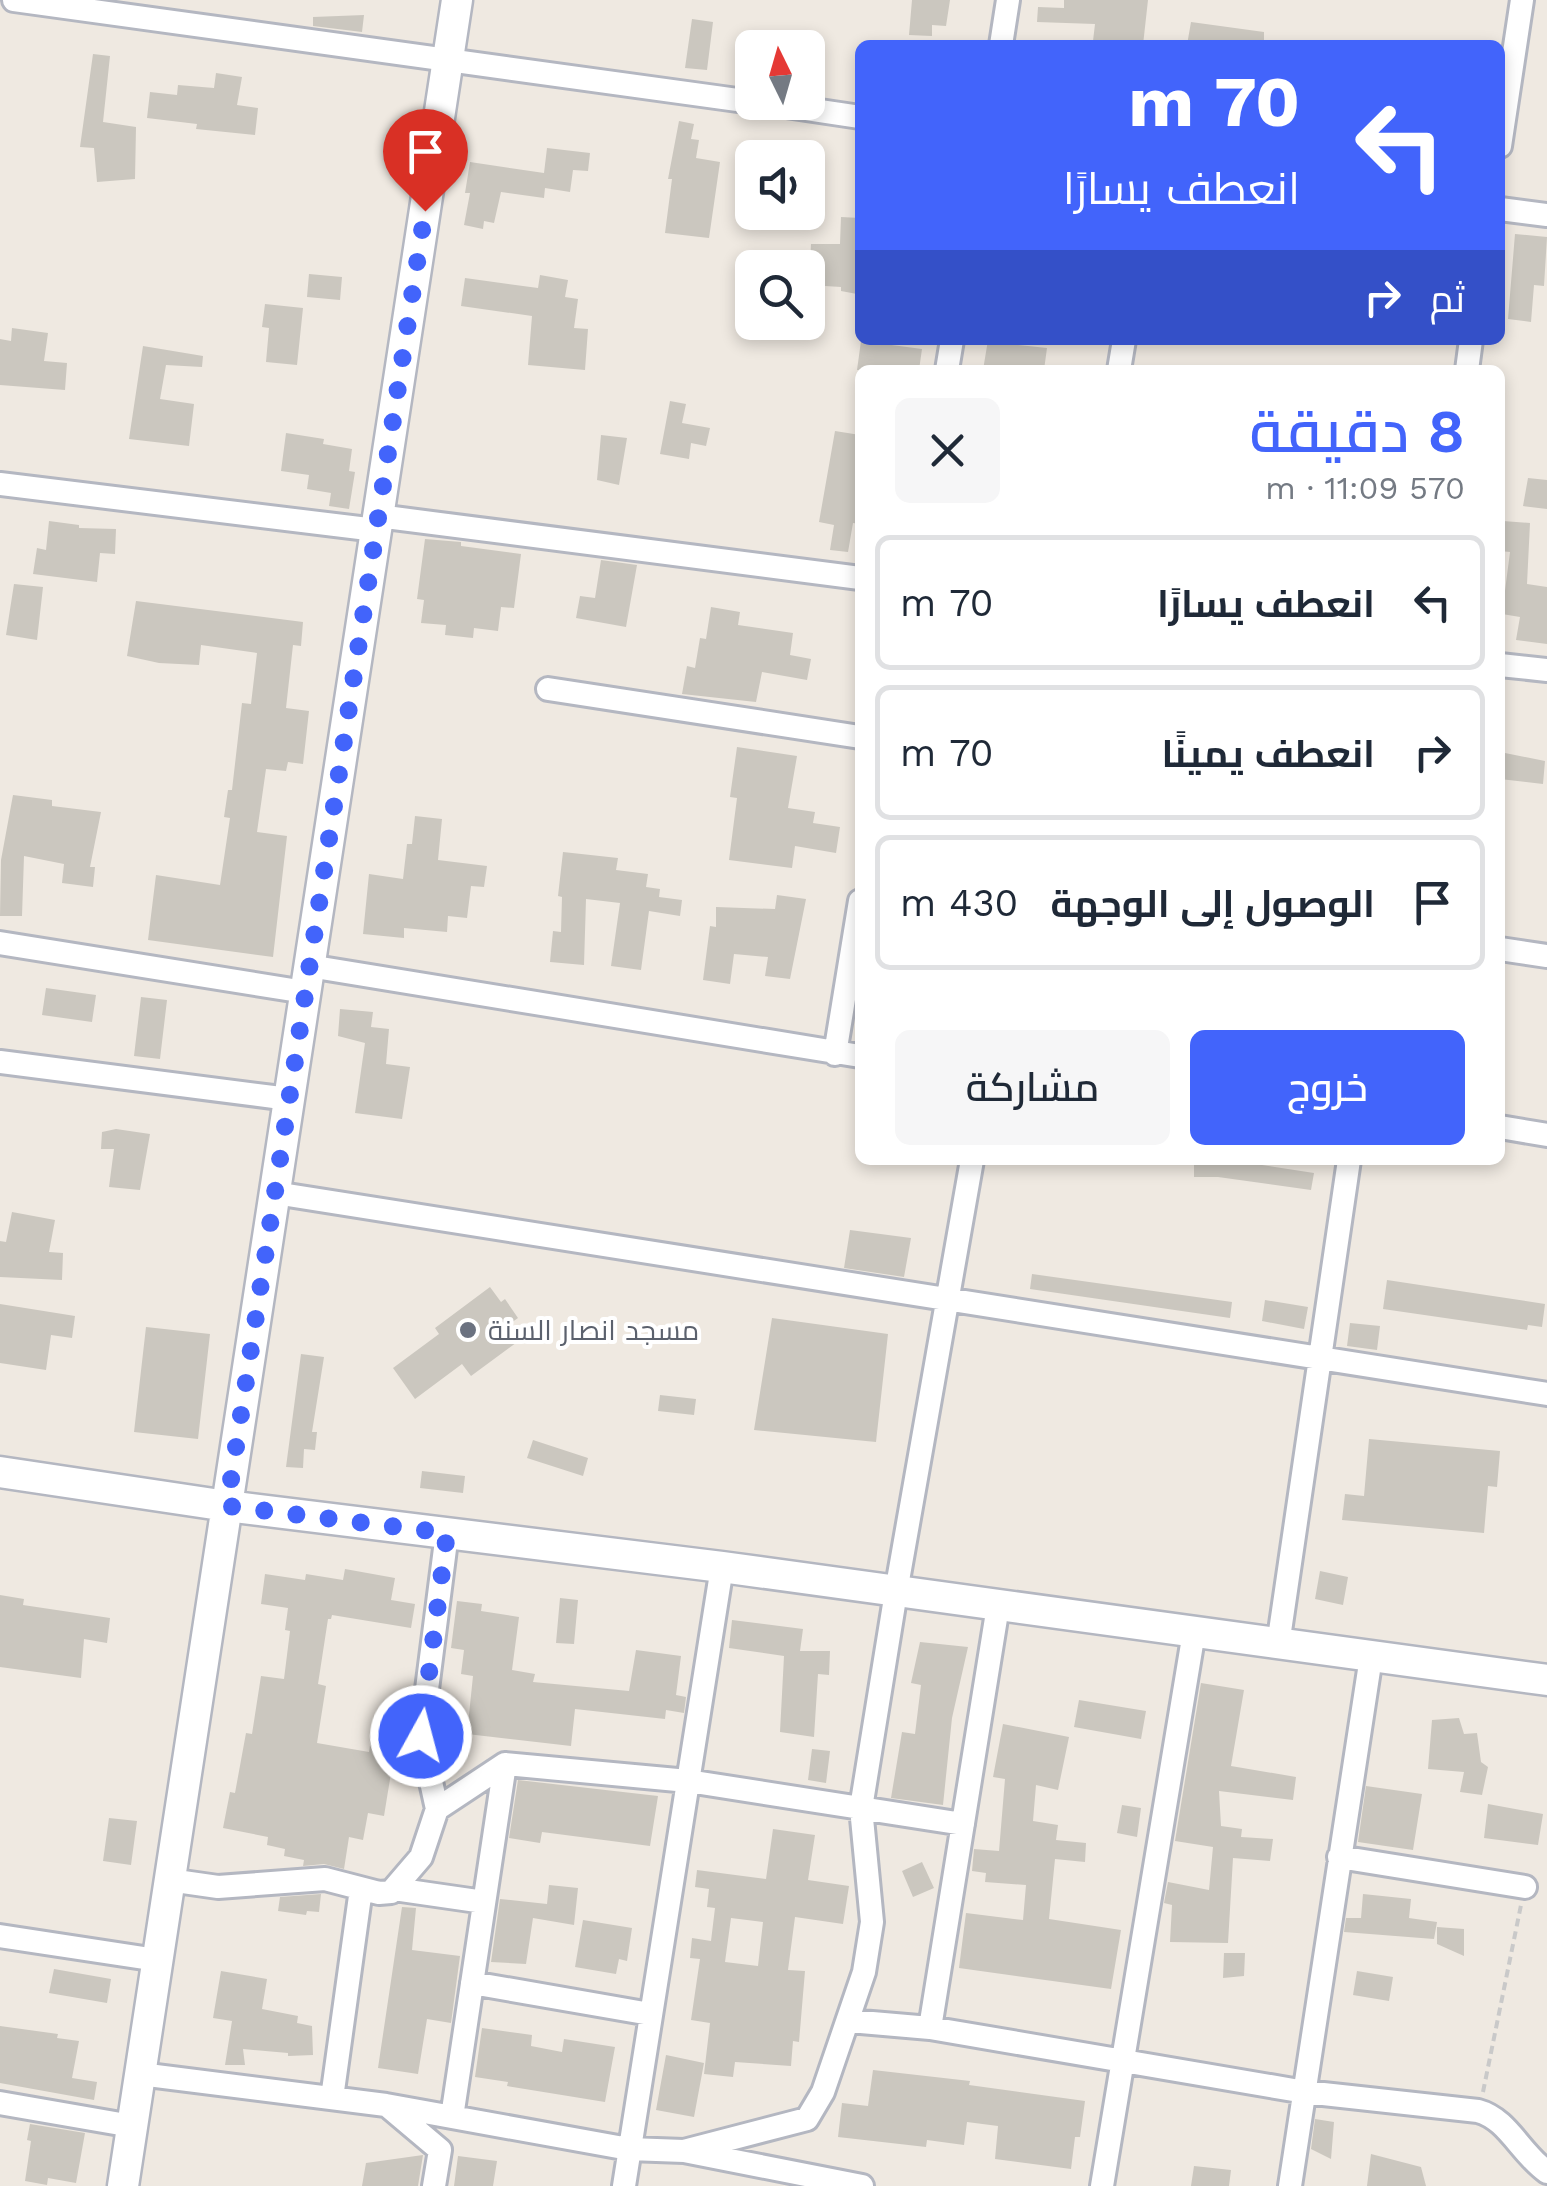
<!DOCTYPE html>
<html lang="ar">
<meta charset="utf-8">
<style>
body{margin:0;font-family:"Work Sans",Cairo,sans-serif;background:#f6f6f7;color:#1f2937;direction:rtl;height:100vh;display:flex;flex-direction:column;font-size:38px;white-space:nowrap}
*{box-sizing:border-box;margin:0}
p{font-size:32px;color:#747a83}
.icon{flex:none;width:55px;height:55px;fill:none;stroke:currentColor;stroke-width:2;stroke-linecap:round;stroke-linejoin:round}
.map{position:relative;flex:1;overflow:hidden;direction:ltr}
.sheet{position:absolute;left:855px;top:365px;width:650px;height:800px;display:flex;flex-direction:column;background:#fff;border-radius:15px;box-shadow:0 5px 15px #0003;direction:rtl}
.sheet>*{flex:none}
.hud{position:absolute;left:855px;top:40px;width:650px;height:305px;border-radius:15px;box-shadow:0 5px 15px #0003;direction:rtl;background:#4264fb;color:#fff;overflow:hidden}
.needle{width:65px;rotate:355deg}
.fabs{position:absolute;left:735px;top:30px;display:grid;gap:20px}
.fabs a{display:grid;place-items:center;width:90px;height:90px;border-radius:15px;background:#fff;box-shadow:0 5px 15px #0003;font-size:50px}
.pin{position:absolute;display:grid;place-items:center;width:85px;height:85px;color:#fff;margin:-102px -42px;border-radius:50% 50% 50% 0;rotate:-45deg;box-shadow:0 0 10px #0007}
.pin .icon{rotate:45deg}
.me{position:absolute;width:110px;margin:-55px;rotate:7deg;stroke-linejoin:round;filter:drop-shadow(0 0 8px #0008)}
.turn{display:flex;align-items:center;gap:35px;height:210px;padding:0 40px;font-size:45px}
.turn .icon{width:130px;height:130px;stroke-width:2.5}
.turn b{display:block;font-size:70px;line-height:85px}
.then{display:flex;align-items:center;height:95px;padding:0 40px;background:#0003;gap:20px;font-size:38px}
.round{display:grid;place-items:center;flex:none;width:105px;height:105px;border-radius:15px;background:#f6f6f7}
.overview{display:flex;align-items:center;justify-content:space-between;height:170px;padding:0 40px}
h1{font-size:60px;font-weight:600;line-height:75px;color:#4264fb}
.button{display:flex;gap:20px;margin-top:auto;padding:20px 40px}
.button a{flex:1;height:115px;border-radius:15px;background:#4264fb;color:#fff;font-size:40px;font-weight:600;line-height:115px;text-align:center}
.button a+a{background:#f6f6f7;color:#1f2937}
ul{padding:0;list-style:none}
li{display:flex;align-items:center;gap:30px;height:135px;margin:0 20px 15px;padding:0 20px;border:5px solid #e0e1e3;border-radius:15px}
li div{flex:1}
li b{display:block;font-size:38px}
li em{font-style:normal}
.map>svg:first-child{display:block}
</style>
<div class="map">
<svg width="1547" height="2186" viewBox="0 0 1547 2186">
<rect width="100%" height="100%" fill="#efe9e1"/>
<path fill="#cbc7bf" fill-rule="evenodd" d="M 912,0 L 950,0 L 946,26 L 932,25 L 932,36 L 909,35 Z
M 1064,0 L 1148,0 L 1143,45 L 1093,41 L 1095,24 L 1037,22 L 1038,7 L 1064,8 Z
M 364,15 L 362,32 L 313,26 L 313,17 Z
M 692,19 L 713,22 L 707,70 L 685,68 Z
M 1191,22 L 1264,32 L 1264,45 L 1187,45 Z
M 93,54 L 110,56 L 103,122 L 136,127 L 135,179 L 97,182 L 94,148 L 80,147 Z
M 216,73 L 242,77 L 237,105 L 258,108 L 255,135 L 196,129 L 197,124 L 147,118 L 150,92 L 177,95 L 178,85 L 214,88 Z
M 679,121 L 694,124 L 691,139 L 699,140 L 696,158 L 720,162 L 709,238 L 665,233 L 672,179 L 668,179 Z
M 547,148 L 590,153 L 588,171 L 573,170 L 570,192 L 545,188 L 544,198 L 501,192 L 494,223 L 484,221 L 483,229 L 464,225 L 470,193 L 465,193 L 470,162 L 544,173 Z
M 841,217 L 860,218 L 860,273 L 857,294 L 841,291 L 841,287 L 809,285 L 811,244 L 840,244 Z
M 1515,234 L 1547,237 L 1544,286 L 1534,285 L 1531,322 L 1508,319 Z
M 309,274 L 342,277 L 340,300 L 307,297 Z
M 540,275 L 568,280 L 565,297 L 578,299 L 574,328 L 588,329 L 585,370 L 528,365 L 532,316 L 461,306 L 465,278 L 538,288 Z
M 265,304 L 303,308 L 297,365 L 266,362 L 269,328 L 262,327 Z
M 12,328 L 48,333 L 44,361 L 67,363 L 65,390 L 0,385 L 0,339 L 11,341 Z
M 988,340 L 1010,340 L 1010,344 L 1047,348 L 1044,370 L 983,370 Z
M 861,341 L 922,349 L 919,370 L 857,370 Z
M 143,346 L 203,356 L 202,367 L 166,365 L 160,399 L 194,404 L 189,446 L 129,439 Z
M 670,401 L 686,404 L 682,423 L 710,428 L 706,446 L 691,443 L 689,459 L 660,454 Z
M 835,431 L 860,435 L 860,524 L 853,523 L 848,552 L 830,550 L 834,525 L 819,522 Z
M 286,433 L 324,439 L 323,444 L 352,449 L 349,471 L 355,472 L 349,509 L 329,506 L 331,493 L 307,489 L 309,475 L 281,471 Z
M 601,435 L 627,438 L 619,485 L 597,480 Z
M 1528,478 L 1547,480 L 1547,509 L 1523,506 Z
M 49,521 L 79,525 L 79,528 L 116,529 L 115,554 L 100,553 L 97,582 L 33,574 L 37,548 L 46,550 Z
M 1503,521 L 1530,523 L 1527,584 L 1547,587 L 1547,644 L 1516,640 L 1520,617 L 1502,614 L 1510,552 L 1500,551 Z
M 425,539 L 461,542 L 461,546 L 521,554 L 514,608 L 501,607 L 498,631 L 474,628 L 473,638 L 445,635 L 446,625 L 421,623 L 424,600 L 417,599 Z
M 601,560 L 637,565 L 626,627 L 576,618 L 580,596 L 595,598 Z
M 14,584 L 43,587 L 37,640 L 6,635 Z
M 136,601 L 303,622 L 301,646 L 293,645 L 286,708 L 309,711 L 303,764 L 288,762 L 286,771 L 266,769 L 257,832 L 287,836 L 273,957 L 148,940 L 156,875 L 220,885 L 230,818 L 224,817 L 228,790 L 232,790 L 242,703 L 251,704 L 257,653 L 201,645 L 199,665 L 159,663 L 127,656 Z
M 711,607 L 740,612 L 738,625 L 793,633 L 790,655 L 811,659 L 807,680 L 762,672 L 756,702 L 682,694 L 687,666 L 695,668 L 700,638 L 706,639 Z
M 737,747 L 797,756 L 788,808 L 815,812 L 813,823 L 840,827 L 836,853 L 795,846 L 792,868 L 729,860 L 737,798 L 730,797 Z
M 1500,752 L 1545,761 L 1543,784 L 1500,779 Z
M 13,795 L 52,800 L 52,806 L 101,812 L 90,867 L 95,867 L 93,887 L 62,883 L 64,864 L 24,856 L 22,916 L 0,916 L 1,860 Z
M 415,816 L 442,819 L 438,860 L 487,866 L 484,887 L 471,886 L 467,918 L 448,916 L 447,932 L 404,928 L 404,938 L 363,934 L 369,874 L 403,879 L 407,844 L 412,844 Z
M 563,852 L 618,858 L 616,870 L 648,874 L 646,887 L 660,889 L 659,897 L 682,900 L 680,916 L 649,911 L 641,970 L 611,966 L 620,903 L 586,899 L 584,965 L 550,962 L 553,931 L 561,932 L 562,897 L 558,896 Z
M 777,895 L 806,899 L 790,979 L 765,976 L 768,957 L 734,954 L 730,984 L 703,980 L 710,926 L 716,927 L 716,907 L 775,909 Z
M 46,988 L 96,995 L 92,1022 L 42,1015 Z
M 141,997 L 167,1000 L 160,1059 L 134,1056 Z
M 340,1009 L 373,1012 L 371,1027 L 389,1029 L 386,1064 L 410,1067 L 402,1119 L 355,1113 L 365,1043 L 338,1036 Z
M 116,1129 L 150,1134 L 140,1190 L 109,1187 L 114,1149 L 101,1149 L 102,1132 Z
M 1229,1160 L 1314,1173 L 1311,1190 L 1218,1177 L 1194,1177 L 1194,1161 Z
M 12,1212 L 55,1220 L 49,1252 L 63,1253 L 62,1280 L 0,1277 L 0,1241 L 6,1242 Z
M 850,1230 L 911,1238 L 904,1277 L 844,1268 Z
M 1032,1274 L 1232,1302 L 1230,1318 L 1030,1289 Z
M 1387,1280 L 1545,1304 L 1542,1327 L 1528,1325 L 1527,1330 L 1383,1309 Z
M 490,1287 L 501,1302 L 505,1299 L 518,1318 L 508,1325 L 520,1340 L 471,1376 L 462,1364 L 415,1399 L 393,1368 L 439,1334 L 435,1328 Z
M 1265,1300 L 1308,1307 L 1304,1329 L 1262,1321 Z
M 0,1304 L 75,1316 L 72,1338 L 51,1335 L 46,1370 L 0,1363 Z
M 772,1318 L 888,1334 L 876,1442 L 754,1430 Z
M 1350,1323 L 1380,1326 L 1377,1350 L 1347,1346 Z
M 146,1327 L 210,1334 L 198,1439 L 134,1432 Z
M 301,1354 L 324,1357 L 312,1432 L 317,1432 L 315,1450 L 304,1449 L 303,1468 L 286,1467 Z
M 660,1395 L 696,1399 L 694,1415 L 658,1411 Z
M 1369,1439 L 1500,1451 L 1497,1487 L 1488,1486 L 1484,1533 L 1342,1520 L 1345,1494 L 1364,1496 Z
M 533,1440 L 588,1458 L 583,1476 L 527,1458 Z
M 422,1471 L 465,1476 L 463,1493 L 420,1488 Z
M 345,1569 L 395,1578 L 391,1600 L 415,1604 L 411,1628 L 332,1615 L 331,1619 L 328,1619 L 318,1684 L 326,1686 L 317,1743 L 369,1752 L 372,1732 L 397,1736 L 384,1816 L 368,1813 L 363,1840 L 349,1837 L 344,1869 L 324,1864 L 303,1866 L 304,1860 L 284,1856 L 285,1849 L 267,1845 L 268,1837 L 223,1828 L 230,1792 L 235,1793 L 246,1733 L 252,1734 L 261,1676 L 284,1679 L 290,1631 L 285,1630 L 288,1608 L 261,1604 L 265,1574 L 305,1580 L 306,1574 L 343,1580 Z
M 1320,1571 L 1348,1577 L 1343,1605 L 1315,1599 Z
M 0,1595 L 24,1599 L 23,1605 L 110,1618 L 107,1643 L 84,1639 L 81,1678 L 0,1667 Z
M 560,1598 L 578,1600 L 574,1644 L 556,1643 Z
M 457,1601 L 482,1604 L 481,1611 L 519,1617 L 512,1670 L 535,1674 L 533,1682 L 629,1691 L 636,1650 L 681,1656 L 676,1695 L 686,1697 L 684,1713 L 666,1710 L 665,1719 L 575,1709 L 571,1746 L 467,1734 L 473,1676 L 461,1674 L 464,1650 L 451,1648 Z
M 732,1620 L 803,1629 L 800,1651 L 830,1651 L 829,1675 L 818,1674 L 814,1737 L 780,1732 L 784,1656 L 729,1648 Z
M 920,1642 L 968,1647 L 952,1718 L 943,1805 L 891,1798 L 902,1732 L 915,1734 L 921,1685 L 911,1683 Z
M 1201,1683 L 1244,1690 L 1231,1766 L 1296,1777 L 1293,1800 L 1219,1791 L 1221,1826 L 1242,1829 L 1241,1837 L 1273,1839 L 1270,1861 L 1233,1858 L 1228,1943 L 1170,1942 L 1172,1905 L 1164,1903 L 1168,1882 L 1209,1890 L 1213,1847 L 1175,1841 Z
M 1079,1700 L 1146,1711 L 1141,1739 L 1074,1727 Z
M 1459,1718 L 1464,1734 L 1477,1733 L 1481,1762 L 1488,1767 L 1482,1795 L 1460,1792 L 1464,1772 L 1428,1769 L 1432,1720 Z
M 1003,1724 L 1069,1737 L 1058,1790 L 1036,1785 L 1033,1821 L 1058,1825 L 1056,1840 L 1086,1843 L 1085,1862 L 1055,1859 L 1049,1919 L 1121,1930 L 1111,1989 L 959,1968 L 966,1913 L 1023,1920 L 1026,1885 L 985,1882 L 986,1873 L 972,1871 L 974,1849 L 999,1851 L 1005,1779 L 993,1777 Z
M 812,1749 L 830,1751 L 826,1783 L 808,1780 Z
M 518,1780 L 658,1796 L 650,1846 L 542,1832 L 540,1843 L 509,1838 Z
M 1366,1786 L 1422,1794 L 1413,1850 L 1358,1842 Z
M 1488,1804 L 1543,1814 L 1538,1845 L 1484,1838 Z
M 1122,1805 L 1141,1808 L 1137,1837 L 1117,1833 Z
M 109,1818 L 137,1821 L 131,1865 L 103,1861 Z
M 773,1829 L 815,1835 L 808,1880 L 849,1886 L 843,1924 L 795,1917 L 788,1970 L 805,1971 L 799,2042 L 793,2041 L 791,2066 L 735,2062 L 733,2077 L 704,2074 L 710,2023 L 691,2020 L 700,1959 L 690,1958 L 692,1938 L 711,1941 L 715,1908 L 707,1907 L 709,1889 L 695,1887 L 697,1870 L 766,1879 ZM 731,1918 L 763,1922 L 758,1966 L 725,1962 Z
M 922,1862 L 934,1888 L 913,1897 L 902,1871 Z
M 549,1885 L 578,1888 L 574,1925 L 533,1918 L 526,1964 L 491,1962 L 500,1899 L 547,1904 Z
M 321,1894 L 319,1912 L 307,1911 L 306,1915 L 278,1911 L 280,1897 Z
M 1363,1894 L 1411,1899 L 1409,1918 L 1437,1922 L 1434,1939 L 1344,1932 L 1346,1918 L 1361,1918 Z
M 402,1907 L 416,1908 L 412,1950 L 460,1956 L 451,2023 L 427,2019 L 418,2074 L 378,2068 Z
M 583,1920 L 632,1928 L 627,1961 L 619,1959 L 616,1974 L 575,1967 Z
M 1437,1927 L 1464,1929 L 1464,1956 L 1437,1944 Z
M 1224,1953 L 1245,1953 L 1244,1976 L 1223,1978 Z
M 54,1969 L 111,1979 L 107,2003 L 49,1993 Z
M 221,1971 L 267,1979 L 262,2009 L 298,2016 L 297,2023 L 312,2026 L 313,2055 L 288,2056 L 288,2053 L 243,2049 L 245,2065 L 225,2065 L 232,2021 L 213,2018 Z
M 1357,1971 L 1393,1977 L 1389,2001 L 1353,1995 Z
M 0,2026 L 58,2034 L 57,2038 L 79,2041 L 72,2078 L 97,2082 L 94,2100 L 0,2083 Z
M 482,2028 L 532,2035 L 531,2046 L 562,2052 L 564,2039 L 615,2047 L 605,2102 L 507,2086 L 508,2082 L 475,2077 Z
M 666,2055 L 704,2063 L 694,2117 L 656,2110 Z
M 873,2070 L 970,2081 L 969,2085 L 1085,2101 L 1080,2137 L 1075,2137 L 1071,2169 L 995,2159 L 998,2126 L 967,2122 L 964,2145 L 927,2140 L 926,2147 L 838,2137 L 842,2103 L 868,2106 Z
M 1315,2119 L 1334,2122 L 1331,2159 L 1311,2149 Z
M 30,2124 L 85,2133 L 76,2183 L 48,2178 L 47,2185 L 25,2181 L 31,2141 L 27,2140 Z
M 1371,2154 L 1421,2167 L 1426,2186 L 1367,2186 Z
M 423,2155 L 418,2186 L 362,2186 L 366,2163 Z
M 458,2156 L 497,2161 L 493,2186 L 454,2186 Z
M 1194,2166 L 1231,2170 L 1229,2186 L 1191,2186 Z"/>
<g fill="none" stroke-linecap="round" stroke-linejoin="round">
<g stroke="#b4b7c1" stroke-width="28">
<path id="minor" d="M 14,0 L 752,102
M 1001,45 L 1008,0
M 759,102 L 860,117
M 1500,146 L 1522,0
M 1500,209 L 1547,215
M 947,370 L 952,340
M 1119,370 L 1124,340
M 1467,370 L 1471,340
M 0,484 L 376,530
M 378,516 L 860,578
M 1500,665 L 1547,670
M 548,689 L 860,737
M 0,943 L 305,992
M 1500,949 L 1547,956
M 309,966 L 860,1056
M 835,1054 L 860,901
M 0,1062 L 289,1099
M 1500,1127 L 1547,1135
M 275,1193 L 1547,1394
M 1278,1645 L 1349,1160
M 437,1809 L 421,1736 L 447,1533
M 1339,1857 L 1525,1887
M 169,1880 L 218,1887 L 325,1879 L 379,1893 L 391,1892 L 421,1857 L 437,1809 L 505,1764 L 688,1781 L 963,1824
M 394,1889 L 484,1902
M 0,1936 L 157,1960
M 472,1983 L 650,2014
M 849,2021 L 930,2028 L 1305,2092 L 1478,2111 C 1508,2119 1520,2153 1547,2172
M 930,2028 L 998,1606
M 140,2074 L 386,2105 L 629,2149 L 684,2151 L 862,2186
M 332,2098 L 361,1889
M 0,2103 L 132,2126
M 389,2107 L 440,2150 L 434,2186
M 452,2117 L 505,1764
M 684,2151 L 807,2119 L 823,2092 L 864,1972 L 872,1922 L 861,1808 L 896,1592 L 972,1160
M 624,2186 L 722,1567
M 1102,2186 L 1194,1632
M 1290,2186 L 1371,1657"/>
</g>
<g stroke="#b4b7c1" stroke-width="35">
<path id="tertiary" d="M 0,1472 L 227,1506 L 722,1567 L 1547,1680
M 123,2186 L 457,0"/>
</g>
<path stroke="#c9c9c9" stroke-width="4" stroke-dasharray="8 5" stroke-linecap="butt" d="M 1483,2092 L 1521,1905"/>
<use href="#minor" stroke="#fff" stroke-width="22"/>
<use href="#tertiary" stroke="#fff" stroke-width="30"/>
</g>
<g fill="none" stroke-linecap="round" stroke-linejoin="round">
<path stroke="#4264fb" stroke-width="18" stroke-dasharray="0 32.4" d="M 421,1736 L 447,1533 L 227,1506 L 425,211"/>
</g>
<circle fill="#6b7280" stroke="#fff" stroke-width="4" cx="468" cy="1330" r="10"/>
<g text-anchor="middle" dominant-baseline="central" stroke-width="8" stroke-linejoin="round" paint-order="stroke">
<g font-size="28" fill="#5b616d" stroke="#fff" text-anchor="start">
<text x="488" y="1330">مسجد انصار السنة</text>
</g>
</g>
</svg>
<div class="fabs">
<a><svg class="needle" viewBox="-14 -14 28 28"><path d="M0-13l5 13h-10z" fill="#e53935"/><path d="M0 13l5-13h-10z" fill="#747a83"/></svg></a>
<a><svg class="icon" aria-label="sound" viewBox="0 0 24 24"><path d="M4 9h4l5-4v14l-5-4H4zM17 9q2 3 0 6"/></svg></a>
<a><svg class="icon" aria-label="search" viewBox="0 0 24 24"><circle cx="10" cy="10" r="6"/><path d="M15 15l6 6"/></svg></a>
</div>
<div class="pin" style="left:425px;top:211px;background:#d93025"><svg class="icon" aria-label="arrive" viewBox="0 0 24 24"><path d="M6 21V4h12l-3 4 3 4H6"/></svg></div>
<svg class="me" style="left:421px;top:1736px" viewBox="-20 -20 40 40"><circle r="17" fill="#4264fb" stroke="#fff" stroke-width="3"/><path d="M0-11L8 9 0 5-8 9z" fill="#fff"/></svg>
<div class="hud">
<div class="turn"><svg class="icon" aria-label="left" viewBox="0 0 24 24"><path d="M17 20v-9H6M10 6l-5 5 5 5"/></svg><div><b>70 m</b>انعطف يسارًا</div></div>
<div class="then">ثم<svg class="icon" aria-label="right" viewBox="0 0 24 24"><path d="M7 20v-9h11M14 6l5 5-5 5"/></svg></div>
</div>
<section class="sheet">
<div class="overview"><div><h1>8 دقيقة</h1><p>570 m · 11:09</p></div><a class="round"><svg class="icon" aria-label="close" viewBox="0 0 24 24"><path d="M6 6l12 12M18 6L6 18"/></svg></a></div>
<ul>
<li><svg class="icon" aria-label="left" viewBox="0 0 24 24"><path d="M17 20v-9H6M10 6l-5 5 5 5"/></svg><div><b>انعطف يسارًا</b></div><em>70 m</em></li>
<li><svg class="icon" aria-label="right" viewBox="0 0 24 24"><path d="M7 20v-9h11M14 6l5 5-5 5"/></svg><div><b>انعطف يمينًا</b></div><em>70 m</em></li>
<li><svg class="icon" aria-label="arrive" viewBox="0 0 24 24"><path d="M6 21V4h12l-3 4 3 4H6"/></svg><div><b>الوصول إلى الوجهة</b></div><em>430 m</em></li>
</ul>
<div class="button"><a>خروج</a><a>مشاركة</a></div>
</section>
</div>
